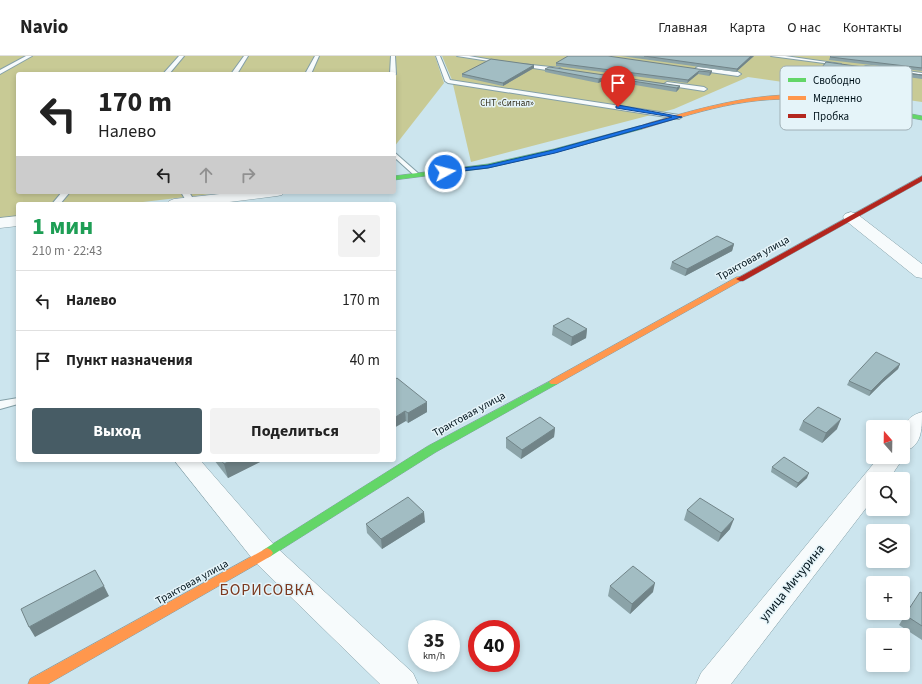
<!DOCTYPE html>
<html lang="ru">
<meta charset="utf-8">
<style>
body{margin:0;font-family:"Source Sans 3",sans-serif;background:#f2f2f2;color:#222;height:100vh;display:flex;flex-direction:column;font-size:15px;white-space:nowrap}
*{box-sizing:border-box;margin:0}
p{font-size:13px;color:#767676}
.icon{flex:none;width:22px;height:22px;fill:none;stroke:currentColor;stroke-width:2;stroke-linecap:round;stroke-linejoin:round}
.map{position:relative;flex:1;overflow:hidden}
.side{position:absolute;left:16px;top:146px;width:380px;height:260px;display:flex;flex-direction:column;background:#fff;border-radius:4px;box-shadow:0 2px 6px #0003}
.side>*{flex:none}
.top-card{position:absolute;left:16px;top:16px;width:380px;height:122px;border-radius:4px;box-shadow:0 2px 6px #0003;background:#fff;color:#222;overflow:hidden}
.needle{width:26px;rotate:340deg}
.controls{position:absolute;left:866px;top:364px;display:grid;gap:8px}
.controls a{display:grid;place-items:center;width:44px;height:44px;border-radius:4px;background:#fff;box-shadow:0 2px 6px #0003;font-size:20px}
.speed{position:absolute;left:408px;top:564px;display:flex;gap:8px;font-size:20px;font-weight:700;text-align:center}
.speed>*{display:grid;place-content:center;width:52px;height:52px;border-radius:50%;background:#fff;box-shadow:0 2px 6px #0003;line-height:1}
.speed small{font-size:10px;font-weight:400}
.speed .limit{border:6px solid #d22;background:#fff;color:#111}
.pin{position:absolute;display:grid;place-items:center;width:34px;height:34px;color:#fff;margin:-41px -17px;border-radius:50% 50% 50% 0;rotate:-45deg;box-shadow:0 0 4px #0007}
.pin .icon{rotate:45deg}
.me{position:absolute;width:44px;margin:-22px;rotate:83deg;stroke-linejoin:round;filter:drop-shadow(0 0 3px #0008)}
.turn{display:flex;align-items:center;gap:14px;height:84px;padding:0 16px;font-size:18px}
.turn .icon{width:52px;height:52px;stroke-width:2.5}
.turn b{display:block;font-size:28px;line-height:34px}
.lanes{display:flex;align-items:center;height:38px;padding:0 16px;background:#0003;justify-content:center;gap:20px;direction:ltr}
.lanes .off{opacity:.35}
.round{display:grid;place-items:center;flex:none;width:42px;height:42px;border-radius:4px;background:#f2f2f2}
.head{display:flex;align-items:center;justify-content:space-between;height:68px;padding:0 16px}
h1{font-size:24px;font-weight:700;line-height:30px;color:#1e9e55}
.primary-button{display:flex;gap:8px;margin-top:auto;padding:8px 16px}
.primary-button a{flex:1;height:46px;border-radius:4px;background:#475c65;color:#fff;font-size:16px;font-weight:700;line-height:46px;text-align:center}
.primary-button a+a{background:#f2f2f2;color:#222}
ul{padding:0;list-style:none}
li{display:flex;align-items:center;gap:12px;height:60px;padding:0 16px;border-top:1px solid #e0e0e0}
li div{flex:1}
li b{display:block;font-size:15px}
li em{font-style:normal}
header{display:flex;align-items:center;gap:24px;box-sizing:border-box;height:56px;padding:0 20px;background:#fff;border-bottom:1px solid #e0e0e0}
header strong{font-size:19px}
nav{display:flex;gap:22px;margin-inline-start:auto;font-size:14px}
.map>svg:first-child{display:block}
</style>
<header>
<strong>Navio</strong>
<nav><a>Главная</a><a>Карта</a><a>О нас</a><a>Контакты</a></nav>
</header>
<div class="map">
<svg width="922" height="628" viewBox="0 0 922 628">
<rect width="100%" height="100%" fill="#cce5ee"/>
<path fill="#c8ca95" d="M 0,0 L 435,0 L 444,27 L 394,91 L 394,18 L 18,18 L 18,136 L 228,136 L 126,148 L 18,148 L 18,161 L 0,162 Z
M 442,0 L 922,0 L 922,46 L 748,21 L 674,53 L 471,106 L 452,24 Z"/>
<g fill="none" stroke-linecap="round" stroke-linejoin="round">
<g stroke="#839fa7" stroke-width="2">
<path id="lane" d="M 26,0 L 32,0 L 0,18 L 0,14 Z
M 179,0 L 184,0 L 169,18 L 163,18 Z
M 244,0 L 248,0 L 237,18 L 231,18 Z
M 315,0 L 319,0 L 311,18 L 305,18 Z
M 391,0 L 395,0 L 396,18 L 394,19 L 394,18 L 390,18 Z
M 436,0 L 440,0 L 450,24 L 679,59 L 682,61 L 679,63 L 448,27 L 445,25 Z
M 457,0 L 469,0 L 504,6 L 502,7 Z
M 771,0 L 785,0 L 841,8 L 839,9 Z
M 522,8 L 560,12 L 563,14 L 560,16 L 520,10 Z
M 866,10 L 922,17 L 922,21 L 864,13 L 864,11 Z
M 698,11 L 738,16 L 741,18 L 738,20 L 696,14 L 696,12 Z
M 667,26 L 704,31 L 707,33 L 704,35 L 665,29 L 664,28 Z
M 394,96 L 419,118 L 419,120 L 415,120 L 394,101 Z
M 62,136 L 70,136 L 60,148 L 52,148 Z
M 181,136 L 189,136 L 195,146 L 194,148 L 188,148 Z
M 18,342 L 18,348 L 0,353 L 0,345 Z"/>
</g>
<g stroke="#839fa7" stroke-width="1">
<path id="street" d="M 238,136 L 284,136 L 282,139 L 277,140 L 213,148 L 166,148 L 169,145 L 174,143 Z
M 851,156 L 857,158 L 922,208 L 922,222 L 916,221 L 845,164 L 843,161 L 845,158 Z
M 18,160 L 18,170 L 0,172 L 0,162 Z
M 922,356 C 922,375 922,390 903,396 C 903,378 900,362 922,356 Z
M 903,399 L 904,401 L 889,423 L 873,423 L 873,443 L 731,628 L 696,628 L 701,617 L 879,401 L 903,401 Z
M 174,404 L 200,404 L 275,490 L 413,617 L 418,628 L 380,628 L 255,506 Z"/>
</g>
<g stroke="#839fa7" stroke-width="1">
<path id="fast" d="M 831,43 L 922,60 L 922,64 L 829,46 L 829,44 Z
M 640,70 L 643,72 L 642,73 L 557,96 L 488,112 L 394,124 L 394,120 L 488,108 L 554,93 Z
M 554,323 L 557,324 L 559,326 L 557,328 L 436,396 L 271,500 L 267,502 L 263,500 L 261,497 L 263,494 L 428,390 Z"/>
</g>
<g stroke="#839fa7" stroke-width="1">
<path id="slow" d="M 783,39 L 811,41 L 834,45 L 831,47 C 761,35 708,53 642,73 L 637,72 C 645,67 657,65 666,62 C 705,51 743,41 783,39 Z
M 737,221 L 740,221 L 744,223 L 557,328 L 551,328 L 549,326 L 551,324 Z
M 267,492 L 271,494 L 273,497 L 271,500 L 48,628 L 28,628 L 30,623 Z"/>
</g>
<g stroke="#839fa7" stroke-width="1">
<path id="jam" d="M 922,120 L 922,125 L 743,225 L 740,225 L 736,223 Z"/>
</g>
<use href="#lane" fill="#f7fbfc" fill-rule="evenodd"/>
<use href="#street" fill="#f7fbfc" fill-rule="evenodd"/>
<use href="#fast" fill="#63d668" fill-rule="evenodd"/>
<use href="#slow" fill="#ff974d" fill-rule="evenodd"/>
<use href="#jam" fill="#b3261e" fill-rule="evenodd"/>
</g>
<path fill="#8ba3a8" d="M 621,0 L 754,0 L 736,16 Z
M 922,0 L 922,15 L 829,4 L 830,1 Z
M 826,6 L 922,19 L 922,23 L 871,16 L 857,36 L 811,28 L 812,24 Z
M 556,7 L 712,15 L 711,18 L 709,20 L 698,18 L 687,27 L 556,10 Z
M 534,12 L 503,30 L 462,21 L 462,18 Z
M 545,13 L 680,30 L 679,33 L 676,36 L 606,24 L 598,27 L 545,16 Z
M 734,188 L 732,195 L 685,220 L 670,213 L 672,206 Z
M 553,270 L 587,273 L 586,282 L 571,290 L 552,279 Z
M 900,308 L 898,313 L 882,327 L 869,340 L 847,329 L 849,325 Z
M 394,324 L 427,356 L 408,367 L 406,365 Z
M 803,365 L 837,373 L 822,387 L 799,374 Z
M 555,372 L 554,381 L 521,403 L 506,392 L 506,382 Z
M 214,404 L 264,404 L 228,422 Z
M 772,411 L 807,422 L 796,432 L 771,416 Z
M 687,454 L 730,473 L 718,486 L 684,464 Z
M 425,466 L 382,493 L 367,477 L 366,468 Z
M 610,530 L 653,536 L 630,558 L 608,540 Z
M 922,537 L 922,584 L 899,569 L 905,559 Z"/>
<path fill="#718488" d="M 751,0 L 754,0 L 736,16 L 737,13 Z
M 534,9 L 534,12 L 503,30 L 503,27 Z
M 872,13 L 871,16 L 857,36 L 858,32 Z
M 699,15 L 698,18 L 687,27 L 688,24 Z
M 712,15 L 711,18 L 709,20 L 710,16 Z
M 607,21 L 606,24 L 598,27 L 599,23 Z
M 680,30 L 679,33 L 676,36 L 677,32 Z
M 734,188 L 732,195 L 685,220 L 687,213 Z
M 587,273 L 586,282 L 571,290 L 572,281 Z
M 900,308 L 898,313 L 882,327 L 869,340 L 871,335 L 884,322 Z
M 427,346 L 427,356 L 408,367 L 408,357 Z
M 405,355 L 406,365 L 394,372 L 394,362 Z
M 841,363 L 837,373 L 822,387 L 826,377 Z
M 555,372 L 554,381 L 521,403 L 522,394 Z
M 232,404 L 264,404 L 228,422 L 224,408 Z
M 809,417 L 807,422 L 796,432 L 798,427 Z
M 424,456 L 425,466 L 382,493 L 381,483 Z
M 734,463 L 730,473 L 718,486 L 721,477 Z
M 655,527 L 653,536 L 630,558 L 632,548 Z
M 104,530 L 109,540 L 35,581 L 29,571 Z"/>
<path fill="#a2bdc3" stroke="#718488" d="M 568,0 L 608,0 L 712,15 L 710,16 L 699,15 L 688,24 L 556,7 Z
M 644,0 L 751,0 L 737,13 Z
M 831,0 L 922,0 L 922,12 L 830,1 Z
M 491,3 L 534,9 L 503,27 L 462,18 Z
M 826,6 L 922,19 L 872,13 L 858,32 L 812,24 Z
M 549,11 L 680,30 L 677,32 L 607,21 L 599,23 L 545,13 Z
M 717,180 L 734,188 L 687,213 L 672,206 Z
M 568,262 L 587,273 L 572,281 L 553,270 Z
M 876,296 L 900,308 L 884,322 L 871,335 L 849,325 Z
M 397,322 L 427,346 L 408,357 L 405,355 L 394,362 L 394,324 Z
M 818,351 L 841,363 L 826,377 L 803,365 Z
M 540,361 L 555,372 L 522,394 L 506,382 Z
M 784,401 L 809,417 L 798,427 L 772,411 Z
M 221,404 L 232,404 L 224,408 Z
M 408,441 L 424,456 L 381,483 L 366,468 Z
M 700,442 L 734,463 L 721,477 L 687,454 Z
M 633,510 L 655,527 L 632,548 L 610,530 Z
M 95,514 L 104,530 L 29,571 L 21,553 Z
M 920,536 L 922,537 L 922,570 L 905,559 Z"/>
<path fill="#1a73e8" stroke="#114b97" d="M 618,49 L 682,61 L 555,97 L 488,112 L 445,117 L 442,116 L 445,114 L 488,109 L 553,94 L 672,61 L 616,52 L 616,50 Z"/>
<g text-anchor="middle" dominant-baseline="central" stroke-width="3" stroke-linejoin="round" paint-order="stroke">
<g font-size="9" fill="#2d2915" stroke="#e5f4f9">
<text x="507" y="47">СНТ «Сигнал»</text>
</g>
<g font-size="11" fill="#00131b" stroke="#e5f4f9">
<text transform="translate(753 202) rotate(-29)">Трактовая улица</text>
<text transform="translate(469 358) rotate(-29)">Трактовая улица</text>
<text transform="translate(192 526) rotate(-29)">Трактовая улица</text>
</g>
<g font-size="13" fill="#00131b" stroke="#e5f4f9">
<text transform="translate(792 527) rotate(-51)">улица Мичурина</text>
</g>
<g font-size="16" letter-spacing="1" fill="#7b391f" stroke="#e5f4f9">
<text x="267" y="534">БОРИСОВКА</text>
</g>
</g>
<rect x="780" y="10" width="132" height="64" rx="6" fill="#e5f4f9" stroke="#a0b0b6" stroke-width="1"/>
<rect x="788" y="22" width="18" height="4" fill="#63d668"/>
<rect x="788" y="40" width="18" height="4" fill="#ff974d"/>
<rect x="788" y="58" width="18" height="4" fill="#b3261e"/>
<g font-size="11" fill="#00131b">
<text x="813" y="28">Свободно</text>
<text x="813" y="46">Медленно</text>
<text x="813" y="64">Пробка</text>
</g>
</svg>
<div class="controls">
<a><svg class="needle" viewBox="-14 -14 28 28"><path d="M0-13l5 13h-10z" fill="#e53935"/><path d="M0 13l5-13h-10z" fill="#767676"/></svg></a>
<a><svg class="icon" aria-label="search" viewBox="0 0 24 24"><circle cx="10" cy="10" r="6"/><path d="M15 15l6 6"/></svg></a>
<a><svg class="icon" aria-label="layers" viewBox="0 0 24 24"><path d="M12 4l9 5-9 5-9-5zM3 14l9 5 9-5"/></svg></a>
<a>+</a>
<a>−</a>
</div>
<div class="speed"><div>35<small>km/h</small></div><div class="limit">40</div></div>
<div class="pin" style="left:618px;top:51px;background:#d93025"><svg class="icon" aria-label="arrive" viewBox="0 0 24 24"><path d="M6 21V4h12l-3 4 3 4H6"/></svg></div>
<svg class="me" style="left:445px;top:116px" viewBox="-20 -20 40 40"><circle r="17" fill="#1a73e8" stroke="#fff" stroke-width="3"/><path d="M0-11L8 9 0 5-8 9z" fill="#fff"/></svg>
<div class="top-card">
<div class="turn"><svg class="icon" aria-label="left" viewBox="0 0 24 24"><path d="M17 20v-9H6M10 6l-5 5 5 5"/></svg><div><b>170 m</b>Налево</div></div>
<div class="lanes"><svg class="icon" aria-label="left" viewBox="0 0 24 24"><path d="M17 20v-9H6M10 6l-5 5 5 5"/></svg><svg class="icon off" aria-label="ahead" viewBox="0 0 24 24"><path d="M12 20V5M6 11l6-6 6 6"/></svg><svg class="icon off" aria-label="right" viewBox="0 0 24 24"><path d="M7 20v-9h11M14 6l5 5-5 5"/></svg></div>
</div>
<section class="side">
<div class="head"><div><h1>1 мин</h1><p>210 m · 22:43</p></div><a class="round"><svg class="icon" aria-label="close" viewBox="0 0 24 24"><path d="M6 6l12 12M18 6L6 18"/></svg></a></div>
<ul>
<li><svg class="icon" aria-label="left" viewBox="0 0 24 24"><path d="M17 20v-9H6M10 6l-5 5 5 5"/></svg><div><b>Налево</b></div><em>170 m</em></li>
<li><svg class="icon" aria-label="arrive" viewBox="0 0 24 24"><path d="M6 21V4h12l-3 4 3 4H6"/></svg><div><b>Пункт назначения</b></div><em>40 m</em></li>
</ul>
<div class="primary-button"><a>Выход</a><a>Поделиться</a></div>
</section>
</div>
